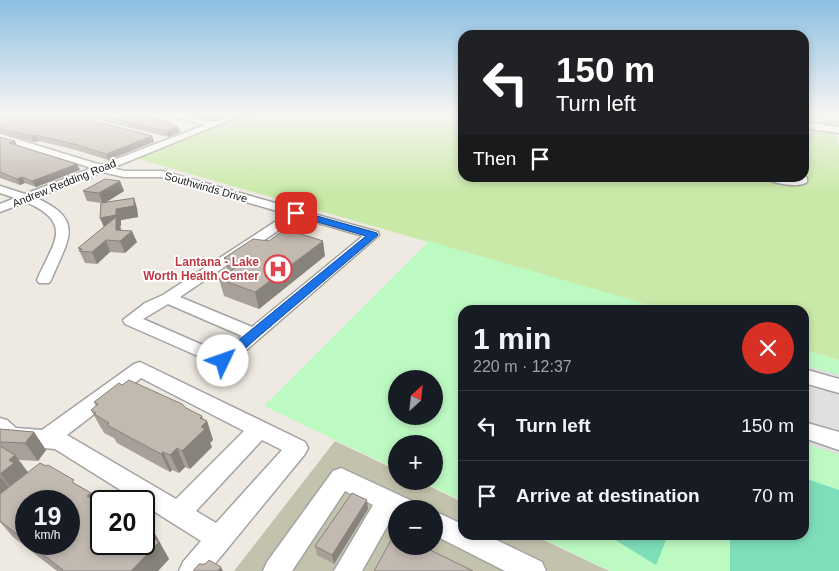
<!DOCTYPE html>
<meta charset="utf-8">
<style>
body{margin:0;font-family:Arial,sans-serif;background:#20242c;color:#f1f3f6;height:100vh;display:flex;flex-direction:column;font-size:19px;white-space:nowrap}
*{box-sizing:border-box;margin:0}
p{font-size:16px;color:#9ea1a6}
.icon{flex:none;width:28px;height:28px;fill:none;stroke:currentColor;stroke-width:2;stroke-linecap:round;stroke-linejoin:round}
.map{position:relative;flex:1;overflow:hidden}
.details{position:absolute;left:458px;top:305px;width:351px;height:235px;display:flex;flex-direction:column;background:#171b24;border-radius:15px;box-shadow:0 2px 8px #0003}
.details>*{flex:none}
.guide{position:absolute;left:458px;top:30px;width:351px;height:152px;border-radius:15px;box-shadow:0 2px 8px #0003;background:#202124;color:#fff;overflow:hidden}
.needle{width:32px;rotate:27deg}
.fabs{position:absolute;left:388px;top:370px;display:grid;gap:10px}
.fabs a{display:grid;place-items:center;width:55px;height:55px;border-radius:50%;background:#171b24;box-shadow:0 2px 8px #0003;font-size:25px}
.speed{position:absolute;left:15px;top:490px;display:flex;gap:10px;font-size:25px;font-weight:700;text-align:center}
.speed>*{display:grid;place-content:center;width:65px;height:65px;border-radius:50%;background:#171b24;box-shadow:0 2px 8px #0003;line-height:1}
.speed small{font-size:12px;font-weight:400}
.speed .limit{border:2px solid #111;border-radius:8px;background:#fff;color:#111}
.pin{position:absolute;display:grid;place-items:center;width:42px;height:42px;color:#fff;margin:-21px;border-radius:10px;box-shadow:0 2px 8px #0006}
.me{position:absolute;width:55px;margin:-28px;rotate:48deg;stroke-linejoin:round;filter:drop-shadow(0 0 4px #0008)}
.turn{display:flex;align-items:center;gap:18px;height:105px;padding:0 15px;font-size:22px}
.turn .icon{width:65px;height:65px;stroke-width:2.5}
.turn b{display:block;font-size:35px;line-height:42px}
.then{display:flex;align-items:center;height:48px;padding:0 15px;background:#0003;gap:10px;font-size:19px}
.round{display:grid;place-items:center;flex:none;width:52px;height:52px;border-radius:26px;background:#20242c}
.headline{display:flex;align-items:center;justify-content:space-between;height:85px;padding:0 15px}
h1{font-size:30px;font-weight:700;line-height:38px}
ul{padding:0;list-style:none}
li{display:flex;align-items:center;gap:15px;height:70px;padding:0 15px;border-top:1px solid #363941}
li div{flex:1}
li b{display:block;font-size:19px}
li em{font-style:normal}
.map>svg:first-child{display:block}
</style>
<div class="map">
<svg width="839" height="571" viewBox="0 0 839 571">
<rect width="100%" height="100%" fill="#eeeae2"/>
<path fill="#c2c2ad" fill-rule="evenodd" d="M 335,441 L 396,470 L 396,481 L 419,481 L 462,502 L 462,535 L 533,535 L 609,571 L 234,571 ZM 396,509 L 434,509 L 434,546 L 396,546 Z"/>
<path fill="#c8e9a7" d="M 247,114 L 462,114 L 462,178 L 804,178 L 804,126 L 834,130 L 839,146 L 839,360 L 804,350 L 804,310 L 666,310 L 135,158 Z
M 804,114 L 839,114 L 839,129 L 804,124 Z"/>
<path fill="#bdfac2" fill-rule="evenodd" d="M 429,241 L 666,310 L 462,310 L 462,501 L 421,481 L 434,481 L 434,444 L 396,444 L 396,469 L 264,406 ZM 396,379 L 434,379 L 434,416 L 396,416 Z
M 804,350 L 839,360 L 839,571 L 610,571 L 535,535 L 804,535 Z"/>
<path fill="#7edeb9" d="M 804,478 L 839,490 L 839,571 L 730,571 L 730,535 L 804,535 Z
M 607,535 L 668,535 L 656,565 Z"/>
<path fill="#e0e0e0" d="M 804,365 L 839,375 L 839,455 L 804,443 Z"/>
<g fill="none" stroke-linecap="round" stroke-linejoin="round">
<g stroke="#a3a3a3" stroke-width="3">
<path id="minor" d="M 163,114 C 180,112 201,123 214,121 C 225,120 232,113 244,114 L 112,168 L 124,171 L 162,171 L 378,232 L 379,235 L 229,365 L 223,367 L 125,324 L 123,320 L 145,303 L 163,295 L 287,214 L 161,177 L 124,177 L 102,172 L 36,198 C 87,220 67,241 51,280 L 49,283 L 39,283 L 37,280 C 53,242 75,224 26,202 L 0,212 L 0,204 L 15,198 L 0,193 L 0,186 L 25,194 L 92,168 L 0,140 L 0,134 L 101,165 L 205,125 ZM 298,217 L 363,236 L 252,327 L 180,297 ZM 168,304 L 242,336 L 221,353 L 143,319 Z
M 804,122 L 839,127 L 839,133 L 804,128 Z
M 804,175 L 807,178 L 807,182 C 800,188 773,184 766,178 L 804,178 Z
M 140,362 L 305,442 L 308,448 L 305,454 L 209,571 L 179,571 L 183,562 L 201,541 L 144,505 L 144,501 L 138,501 L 55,449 L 23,446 L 10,440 L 0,445 L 0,418 L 7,420 L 16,428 L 42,430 L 134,364 ZM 141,378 L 244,431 L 176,499 L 67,435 ZM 262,440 L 282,450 L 216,523 L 196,511 Z
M 804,369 L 839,379 L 839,393 L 804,383 Z
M 804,422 L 839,432 L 839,450 L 804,438 Z
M 341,468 L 412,501 L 416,509 L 396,509 L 396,517 L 393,516 L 362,571 L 334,571 L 373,505 L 345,491 L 292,571 L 263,571 L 267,562 L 333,471 Z
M 434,511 L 462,524 L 462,535 L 486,535 L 542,562 L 546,571 L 505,571 L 434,535 Z"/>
</g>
<use href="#minor" fill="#fff" fill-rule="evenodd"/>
</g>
<path fill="#a79f98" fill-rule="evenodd" d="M 75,114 L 136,114 L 171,123 L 171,125 L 178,127 L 180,132 L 168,137 Z
M 193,114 L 224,114 L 209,119 L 193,117 Z
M 0,124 L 152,136 L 154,142 L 108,160 L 76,150 L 39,141 L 33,142 L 0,133 Z
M 0,137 L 17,145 L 77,164 L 80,170 L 36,187 L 25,183 L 20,185 L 0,178 Z
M 120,181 L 124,191 L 105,203 L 137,208 L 138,217 L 121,220 L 121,226 L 120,226 L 121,230 L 137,242 L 125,253 L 110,252 L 97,264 L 85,263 L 78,248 L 104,227 L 100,218 L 101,203 L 87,201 L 83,191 Z
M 325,256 L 259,309 L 224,296 L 219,279 L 228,273 L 224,258 Z
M 122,385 L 186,408 L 207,421 L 213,440 L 210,443 L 212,447 L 190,469 L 185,467 L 179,473 L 172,470 L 170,472 L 155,464 L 117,443 L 114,438 L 104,433 L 102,429 L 101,428 L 91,410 L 96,406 L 94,402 Z
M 0,429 L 34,432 L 46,450 L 38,461 L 19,460 L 28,472 L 78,485 L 91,493 L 96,501 L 155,534 L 169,559 L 158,571 L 57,571 L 13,537 L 0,522 ZM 26,501 L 69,544 L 26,544 Z
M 368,509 L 334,564 L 317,555 L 315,546 Z"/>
<path fill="#88827c" d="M 7,114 L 30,114 L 0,121 L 0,115 Z
M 208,114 L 224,114 L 209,119 Z
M 178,127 L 180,132 L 168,137 L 166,131 Z
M 36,135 L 39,141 L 33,142 L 31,136 Z
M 152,136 L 154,142 L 108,160 L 106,154 Z
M 15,141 L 18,147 L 9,143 Z
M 77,164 L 80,170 L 36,187 L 32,181 Z
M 22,177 L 25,183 L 20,185 L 17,179 Z
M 120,181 L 124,191 L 103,204 L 99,193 Z
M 134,198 L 137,208 L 138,217 L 121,220 L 121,226 L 120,226 L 121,229 L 121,241 L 105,229 L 100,218 Z
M 132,231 L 137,242 L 125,253 L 120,241 Z
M 106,240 L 110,252 L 97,264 L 92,252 Z
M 323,241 L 325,256 L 259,309 L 255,292 Z
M 202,416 L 204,423 L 207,421 L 213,440 L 210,443 L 212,447 L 190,469 L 182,451 L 201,427 L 200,418 Z
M 34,432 L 46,450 L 38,461 L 25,443 Z
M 177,448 L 185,467 L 179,473 L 170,455 Z
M 163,452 L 172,470 L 170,472 L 161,454 Z
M 15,455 L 28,473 L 14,492 L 0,474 L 9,460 Z
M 0,476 L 11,490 L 0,499 Z
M 91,493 L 101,509 L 87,496 Z
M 367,500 L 368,509 L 334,564 L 332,555 Z
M 155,534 L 169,559 L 158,571 L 131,571 L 153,537 Z
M 221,567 L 223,571 L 218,571 Z"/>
<path fill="#c2b9b1" stroke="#88827c" d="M 36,114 L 66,114 L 152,136 L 106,154 L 74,144 L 36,135 L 31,136 L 0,128 L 0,124 Z
M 95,114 L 136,114 L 150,117 L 148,117 L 171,123 L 167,124 L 178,127 L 166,131 Z
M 0,137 L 15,141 L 9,143 L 77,164 L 32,181 L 22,177 L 17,179 L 0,172 Z
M 105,179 L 120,181 L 99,193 L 83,191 Z
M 134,198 L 134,206 L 116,209 L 116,215 L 100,218 L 101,203 Z
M 116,217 L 116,230 L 132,231 L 120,241 L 106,240 L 92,252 L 79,251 L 82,249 L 78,248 Z
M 285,229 L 323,241 L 255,292 L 219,279 L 235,268 L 227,265 L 234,261 L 224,258 L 253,239 L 269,241 Z
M 129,380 L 182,404 L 186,408 L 202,416 L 200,418 L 207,421 L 201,427 L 205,429 L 182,451 L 177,448 L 170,455 L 163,452 L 161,454 L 146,446 L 107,425 L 109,423 L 94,414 L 96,413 L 91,410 L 98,404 L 94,402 L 119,383 L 122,385 Z
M 0,429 L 34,432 L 25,443 L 0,442 Z
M 0,446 L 15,455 L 9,460 L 14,463 L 0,474 Z
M 40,463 L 46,466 L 48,465 L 74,480 L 72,482 L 91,493 L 87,496 L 101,504 L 101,544 L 144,544 L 144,526 L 155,534 L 153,537 L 159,542 L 131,571 L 62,571 L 63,570 L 30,544 L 69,544 L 69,501 L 26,501 L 26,541 L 0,521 L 0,494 Z
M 352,493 L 367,500 L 332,555 L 315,546 Z
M 395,533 L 396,534 L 396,546 L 422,546 L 473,571 L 374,571 Z
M 209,560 L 221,567 L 218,571 L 193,571 L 199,564 L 205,564 Z"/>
<linearGradient id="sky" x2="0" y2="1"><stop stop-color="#8bbfe3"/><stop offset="0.59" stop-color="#f7f6f2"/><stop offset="1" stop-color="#f7f6f2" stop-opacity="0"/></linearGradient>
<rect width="839" height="194" fill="url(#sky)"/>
<path fill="#1a73e8" stroke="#114b97" d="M 296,210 L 377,233 L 378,235 L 258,337 L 228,364 L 218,364 L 216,361 L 218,357 L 366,236 L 293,215 L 293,211 Z"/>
<defs>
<g id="hospital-ring" transform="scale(1.4375)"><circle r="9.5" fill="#fff" stroke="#e0444e" stroke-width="1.5"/><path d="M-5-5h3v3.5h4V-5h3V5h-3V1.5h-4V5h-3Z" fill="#e0444e"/></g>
</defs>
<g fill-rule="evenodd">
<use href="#hospital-ring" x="278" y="269"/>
</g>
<g text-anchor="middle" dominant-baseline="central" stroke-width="4" stroke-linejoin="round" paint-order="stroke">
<g font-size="11" fill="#1c1c1c" stroke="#fff">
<text transform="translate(64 183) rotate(-22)">Andrew Redding Road</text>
<text transform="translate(206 187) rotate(16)">Southwinds Drive</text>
</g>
<g font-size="12" font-weight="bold" fill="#be3a42" stroke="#fff" text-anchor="end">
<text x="259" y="262">Lantana - Lake<tspan x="259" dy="14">Worth Health Center</tspan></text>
</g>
</g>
</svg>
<div class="fabs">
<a><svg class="needle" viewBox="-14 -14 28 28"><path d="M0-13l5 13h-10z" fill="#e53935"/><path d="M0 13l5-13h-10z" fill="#9ea1a6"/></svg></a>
<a>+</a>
<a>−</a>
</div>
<div class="speed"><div>19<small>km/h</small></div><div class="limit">20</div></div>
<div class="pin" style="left:296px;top:213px;background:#d93025"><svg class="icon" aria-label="arrive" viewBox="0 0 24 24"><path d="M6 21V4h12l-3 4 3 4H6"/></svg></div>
<svg class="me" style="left:223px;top:361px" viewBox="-20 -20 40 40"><circle r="19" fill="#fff"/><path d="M0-13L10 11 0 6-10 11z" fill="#1a73e8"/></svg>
<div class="guide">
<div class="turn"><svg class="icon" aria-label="left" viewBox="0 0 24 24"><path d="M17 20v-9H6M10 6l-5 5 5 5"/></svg><div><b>150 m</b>Turn left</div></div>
<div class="then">Then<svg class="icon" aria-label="arrive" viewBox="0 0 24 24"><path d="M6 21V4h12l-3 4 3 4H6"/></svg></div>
</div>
<section class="details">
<div class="headline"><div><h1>1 min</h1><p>220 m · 12:37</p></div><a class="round" style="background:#d93025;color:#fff"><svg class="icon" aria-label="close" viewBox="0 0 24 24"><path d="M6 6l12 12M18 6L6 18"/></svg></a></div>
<ul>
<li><svg class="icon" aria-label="left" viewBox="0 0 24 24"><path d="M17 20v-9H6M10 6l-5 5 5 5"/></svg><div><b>Turn left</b></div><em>150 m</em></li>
<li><svg class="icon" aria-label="arrive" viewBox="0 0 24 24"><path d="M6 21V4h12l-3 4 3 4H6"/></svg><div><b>Arrive at destination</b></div><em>70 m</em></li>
</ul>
</section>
</div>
